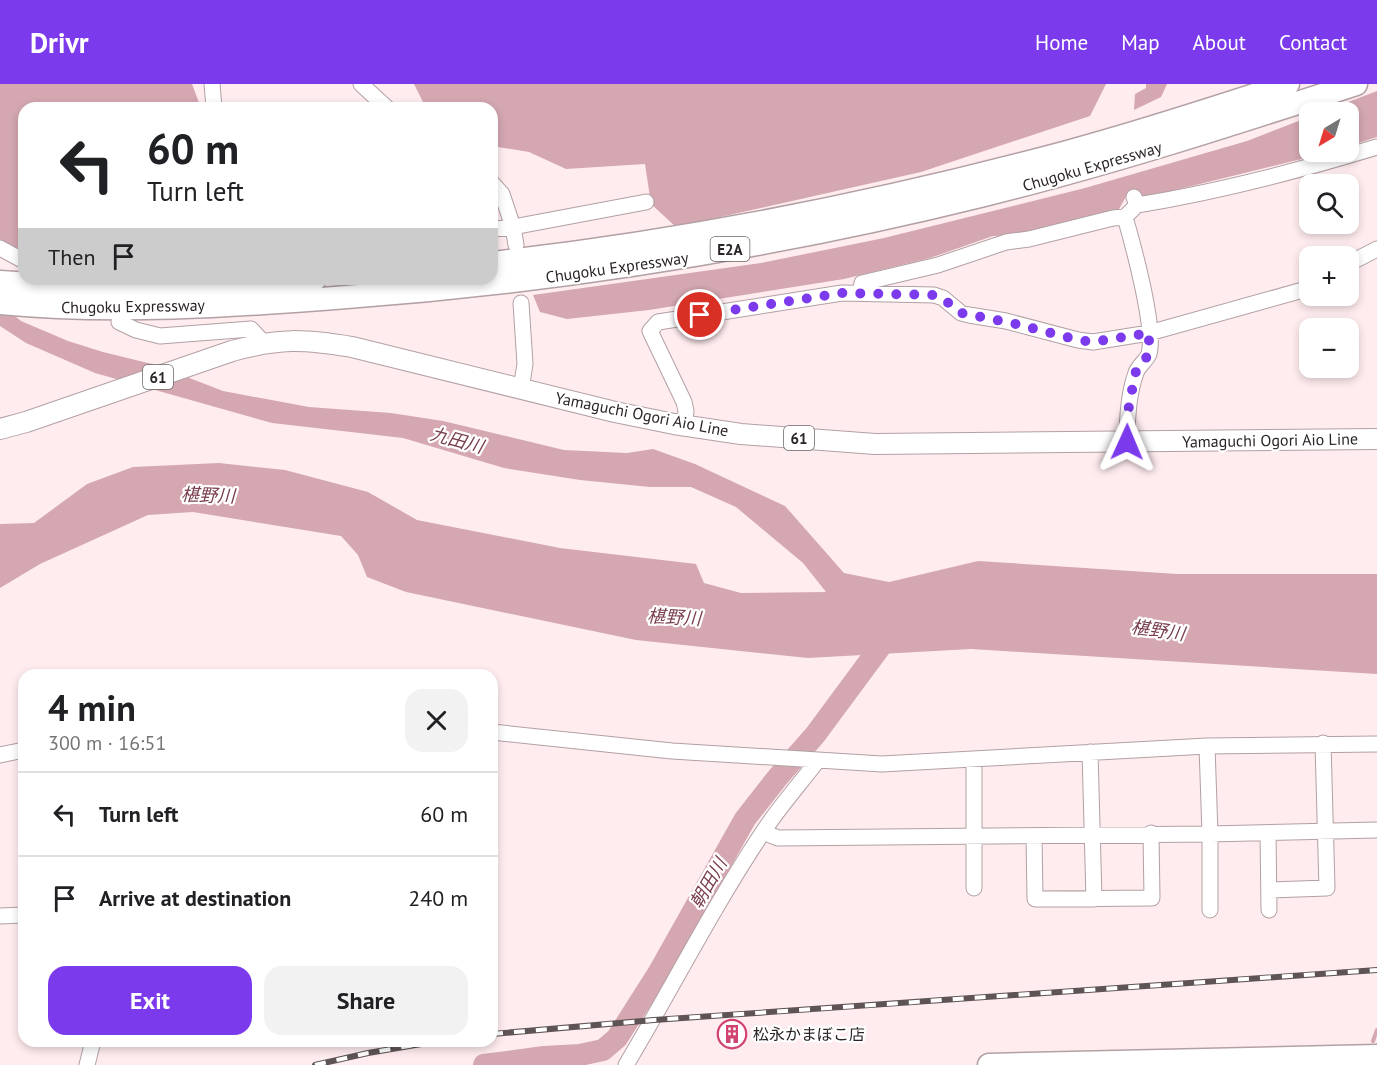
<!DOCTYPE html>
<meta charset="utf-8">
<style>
body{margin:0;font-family:"PT Sans","Noto Sans JP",sans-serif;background:#f2f2f2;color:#202124;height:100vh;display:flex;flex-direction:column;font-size:22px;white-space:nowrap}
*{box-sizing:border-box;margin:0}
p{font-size:20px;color:#757577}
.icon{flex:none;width:33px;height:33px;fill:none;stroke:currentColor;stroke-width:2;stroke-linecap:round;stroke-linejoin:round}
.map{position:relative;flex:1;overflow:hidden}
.panel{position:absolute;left:18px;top:585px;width:480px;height:378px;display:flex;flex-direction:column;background:#fff;border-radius:18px;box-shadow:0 3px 9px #0003}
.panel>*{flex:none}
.hud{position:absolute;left:18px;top:18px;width:480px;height:183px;border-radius:18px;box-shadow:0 3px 9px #0003;background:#fff;color:#202124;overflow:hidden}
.needle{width:39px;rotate:218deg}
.tools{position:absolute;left:1299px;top:18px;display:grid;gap:12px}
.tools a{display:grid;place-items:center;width:60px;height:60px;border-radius:12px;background:#fff;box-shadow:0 3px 9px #0003;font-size:30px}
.pin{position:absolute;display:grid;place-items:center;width:51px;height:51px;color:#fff;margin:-26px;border:3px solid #fff;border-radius:50%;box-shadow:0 2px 6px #0007}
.me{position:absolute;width:66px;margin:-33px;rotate:1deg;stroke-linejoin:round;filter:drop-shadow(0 0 4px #0008)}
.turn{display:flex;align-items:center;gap:21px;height:126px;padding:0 30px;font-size:27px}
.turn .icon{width:78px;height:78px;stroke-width:2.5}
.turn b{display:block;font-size:42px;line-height:51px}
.then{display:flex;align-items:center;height:57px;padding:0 30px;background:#0003;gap:12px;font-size:22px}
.round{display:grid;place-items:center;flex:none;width:63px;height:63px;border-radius:18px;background:#f2f2f2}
.summary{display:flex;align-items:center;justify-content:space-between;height:102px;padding:0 30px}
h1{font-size:36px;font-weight:700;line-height:45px}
.button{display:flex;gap:12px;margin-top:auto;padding:12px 30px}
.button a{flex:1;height:69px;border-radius:18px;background:#7c3aed;color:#fff;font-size:24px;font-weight:700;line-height:69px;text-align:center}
.button a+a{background:#f2f2f2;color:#202124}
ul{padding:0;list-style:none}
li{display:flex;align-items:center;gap:18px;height:84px;padding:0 30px;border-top:2px solid #e0e0e0}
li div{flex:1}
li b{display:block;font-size:22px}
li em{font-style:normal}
header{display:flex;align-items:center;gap:36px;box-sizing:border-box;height:84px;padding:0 30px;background:#7c3aed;color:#fff}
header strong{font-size:28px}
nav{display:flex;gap:33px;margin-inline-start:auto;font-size:21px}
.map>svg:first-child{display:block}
</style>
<header>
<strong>Drivr</strong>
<nav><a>Home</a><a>Map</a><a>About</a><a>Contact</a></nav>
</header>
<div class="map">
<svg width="1377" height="981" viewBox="0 0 1377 981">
<rect width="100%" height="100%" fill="#ffecef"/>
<path fill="#d4a7b1" d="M 0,0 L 192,0 L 201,24 L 24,24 L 24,167 L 0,157 Z
M 414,0 L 1106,0 L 1090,32 L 921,88 L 676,143 L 651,120 L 645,80 L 566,85 L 529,68 L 492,62 L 492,24 L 426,24 Z
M 1146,0 L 1167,0 L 1161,13 L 1134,26 L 1135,10 L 1146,4 Z
M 1377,7 L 1377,53 L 1349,62 L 1348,28 L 1322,28 Z
M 1309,33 L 1310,68 L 1330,68 L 1151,112 L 1127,111 L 1119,125 L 1025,151 L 993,152 L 930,174 L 844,195 L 649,226 L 567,235 L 540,228 L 533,211 L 761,179 L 884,154 L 1085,104 L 1247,57 Z"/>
<path fill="#d5a8b1" d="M 0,220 L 21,237 L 68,257 L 103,268 L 156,281 L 223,307 L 309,323 L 391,329 L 443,337 L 564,366 L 627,369 L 653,365 L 695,380 L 785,422 L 844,489 L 889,498 L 978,477 L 1177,490 L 1377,490 L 1377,590 L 971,565 L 808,574 L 636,556 L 406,508 L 367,493 L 358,471 L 341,452 L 193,428 L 148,431 L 40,480 L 0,504 L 0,440 L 34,439 L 87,400 L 133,383 L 219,379 L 285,386 L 368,408 L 417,436 L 560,464 L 696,480 L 704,499 L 741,509 L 826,508 L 803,479 L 736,423 L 691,403 L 650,403 L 580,396 L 504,384 L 403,354 L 272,339 L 95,289 L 26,259 L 0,242 Z"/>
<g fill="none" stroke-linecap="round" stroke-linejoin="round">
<path stroke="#d5a8b1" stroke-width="4" d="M 1373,957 L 1377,946"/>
<path stroke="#d5a8b1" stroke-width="22" d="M 484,981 L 544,973 L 580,971 L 603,966 L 617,954 L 659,888 L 745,735 L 778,693 L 815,651 L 892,547"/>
<g stroke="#b2a0a4" stroke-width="17">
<path id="minor" d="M 212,0 L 214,24
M 361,0 L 387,24
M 492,99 L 502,110 L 513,143 L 646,118
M 1137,121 C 1218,108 1298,87 1377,63
M 492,145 L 513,143 L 516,161
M 0,164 L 24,177
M 1348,180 L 1377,165
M 860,209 L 862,199 L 938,181 L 1006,158 L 1029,155 L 1113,134 L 1125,133
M 521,219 L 525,280 L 521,305
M 119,238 L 136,246 L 160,252 L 251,245 L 263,258
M 684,341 L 686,327 L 684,318 L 650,247 L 658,238 L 842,209 L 934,211 L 943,214 L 961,229 L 969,231 L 1006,237 L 1078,256 L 1093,258 L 1149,249 L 1310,204
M 1127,358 C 1127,335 1128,310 1136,289 C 1138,282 1146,277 1149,270 C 1156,245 1133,161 1125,133 L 1137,121 L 1134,113
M 492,648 L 672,667 L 882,680 L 1207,662 L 1377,660
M 1207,662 L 1210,750 L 1210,826
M 1090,668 L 1094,815
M 0,671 L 24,666
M 974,675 L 974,804
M 763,748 L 778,754 L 1210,750 L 1377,746
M 1268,749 L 1269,826
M 1034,752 L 1035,815 L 1152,814 L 1151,749
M 1269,806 L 1327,804 L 1323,659
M 0,832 L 24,831
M 87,981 L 93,957
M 626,981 C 672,904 713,823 763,748 C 779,723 800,700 818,676"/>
</g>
<g stroke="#b2a0a4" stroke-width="22">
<path id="major" d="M 0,345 L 26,338 L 232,267 C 280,254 303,255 352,263 L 615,328 L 674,340 L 741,350 L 875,360 L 1377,355"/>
</g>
<g stroke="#b2a0a4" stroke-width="25">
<path id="highway" d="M 492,179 C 686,157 878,119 1067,68 C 1141,48 1215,24 1288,0
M 0,198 C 105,206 210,203 315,195
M 0,219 C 112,230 234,222 347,213 C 562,197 774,163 984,111 C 1110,80 1233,40 1356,0
M 989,981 L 1377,972"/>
</g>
<use href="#minor" stroke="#fff" stroke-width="15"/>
<use href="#major" stroke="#fff" stroke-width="20"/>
<use href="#highway" stroke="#fff" stroke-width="22"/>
<g stroke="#5e5456" stroke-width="6">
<path id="rail" d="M 492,950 L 654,936 L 1377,886
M 315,981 L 368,969 L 439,957"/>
</g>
<use href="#rail" stroke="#fff" stroke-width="4" stroke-dasharray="11" stroke-linecap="butt"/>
</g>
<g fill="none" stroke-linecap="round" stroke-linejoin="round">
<path stroke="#7c3aed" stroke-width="10" stroke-dasharray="0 18" d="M 700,231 L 842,209 L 934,211 L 942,214 L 961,229 L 1016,240 L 1078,256 L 1093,258 L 1149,249 L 1149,270 L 1136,287 L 1133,301 L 1127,333 L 1127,358"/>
</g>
<defs>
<g id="building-ring" transform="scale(1.5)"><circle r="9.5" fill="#fff" stroke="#d14371" stroke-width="1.5"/><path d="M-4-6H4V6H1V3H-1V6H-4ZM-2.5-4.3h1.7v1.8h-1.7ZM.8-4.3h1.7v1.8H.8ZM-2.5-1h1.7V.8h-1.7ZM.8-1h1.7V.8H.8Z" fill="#d14371"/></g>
</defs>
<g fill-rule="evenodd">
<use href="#building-ring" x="732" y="950"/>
</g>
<g text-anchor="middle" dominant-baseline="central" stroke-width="4.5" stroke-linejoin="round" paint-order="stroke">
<g fill="#fff" stroke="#6b6666" stroke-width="1.5">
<rect x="710.5" y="153" width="39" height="24" rx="4.5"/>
<rect x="143" y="281" width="30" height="24" rx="4.5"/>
<rect x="784" y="342" width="30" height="24" rx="4.5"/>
</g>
<g font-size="15" font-weight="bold" fill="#2b2425">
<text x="730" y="165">E2A</text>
<text x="158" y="293">61</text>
<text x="799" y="354">61</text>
</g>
<g font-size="16" fill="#2b2425" stroke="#fff">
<text transform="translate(1092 82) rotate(-16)">Chugoku Expressway</text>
<text transform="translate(617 183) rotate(-8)">Chugoku Expressway</text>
<text transform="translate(133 222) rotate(-1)">Chugoku Expressway</text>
<text transform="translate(642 330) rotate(11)">Yamaguchi Ogori Aio Line</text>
<text transform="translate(1270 356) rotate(-1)">Yamaguchi Ogori Aio Line</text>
</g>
<g font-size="16" fill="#2b2425" stroke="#fff" text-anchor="start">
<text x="753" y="950">松永かまぼこ店</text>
</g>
<g font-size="18" font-style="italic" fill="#793e4d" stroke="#fff">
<text transform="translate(457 356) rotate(15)">九田川</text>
<text transform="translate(208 411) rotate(2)">椹野川</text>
<text transform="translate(674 533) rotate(3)">椹野川</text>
<text transform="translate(1158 546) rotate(8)">椹野川</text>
<text transform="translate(708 799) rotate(-60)">朝田川</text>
</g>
</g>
</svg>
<div class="tools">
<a><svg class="needle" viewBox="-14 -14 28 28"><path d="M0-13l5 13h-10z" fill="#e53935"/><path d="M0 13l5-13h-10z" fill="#757577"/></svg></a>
<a><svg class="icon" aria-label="search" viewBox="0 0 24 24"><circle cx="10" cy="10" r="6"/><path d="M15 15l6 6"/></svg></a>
<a>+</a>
<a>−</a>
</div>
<div class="pin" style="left:700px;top:231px;background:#d93025"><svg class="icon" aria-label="arrive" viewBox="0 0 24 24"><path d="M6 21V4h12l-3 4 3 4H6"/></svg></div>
<svg class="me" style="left:1127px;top:358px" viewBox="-20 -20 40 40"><path d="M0-17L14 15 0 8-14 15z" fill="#7c3aed" stroke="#fff" stroke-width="4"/></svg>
<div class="hud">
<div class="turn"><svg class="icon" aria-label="left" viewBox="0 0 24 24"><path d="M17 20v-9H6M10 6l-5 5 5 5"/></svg><div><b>60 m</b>Turn left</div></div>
<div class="then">Then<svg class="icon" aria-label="arrive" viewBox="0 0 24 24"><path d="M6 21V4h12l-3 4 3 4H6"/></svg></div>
</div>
<section class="panel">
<div class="summary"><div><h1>4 min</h1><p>300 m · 16:51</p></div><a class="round"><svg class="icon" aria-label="close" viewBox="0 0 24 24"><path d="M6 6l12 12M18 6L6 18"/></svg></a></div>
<ul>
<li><svg class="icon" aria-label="left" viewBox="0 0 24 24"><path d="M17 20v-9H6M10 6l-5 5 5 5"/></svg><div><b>Turn left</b></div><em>60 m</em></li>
<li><svg class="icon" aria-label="arrive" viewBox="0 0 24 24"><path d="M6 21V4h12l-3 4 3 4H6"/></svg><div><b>Arrive at destination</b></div><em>240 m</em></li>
</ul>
<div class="button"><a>Exit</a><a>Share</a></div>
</section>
</div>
